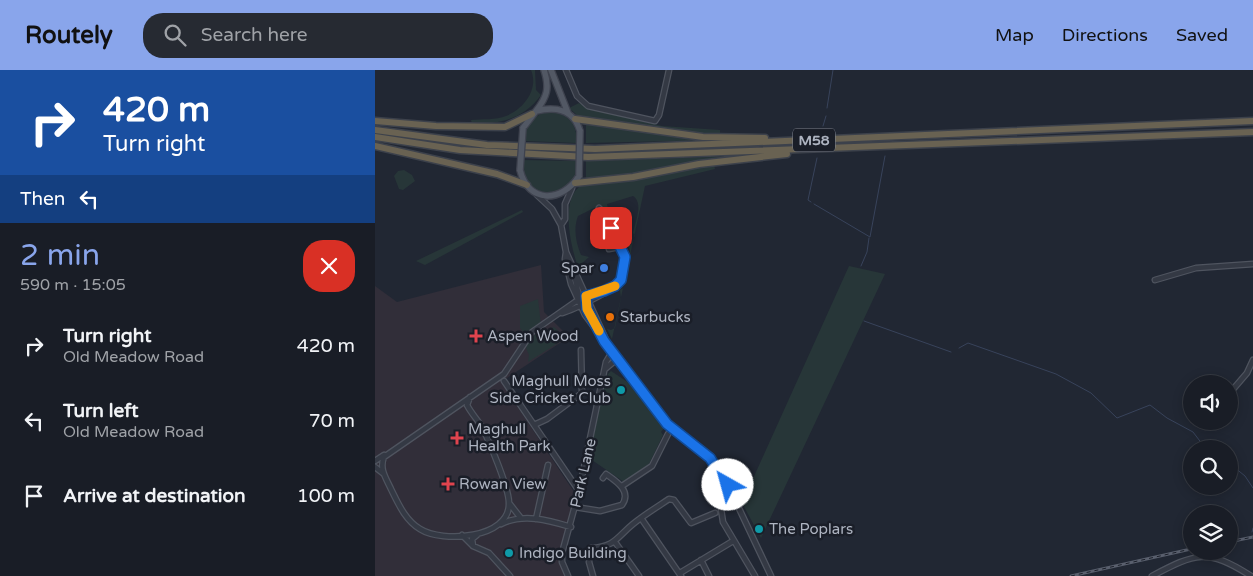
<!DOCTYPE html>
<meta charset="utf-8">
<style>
body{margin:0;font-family:"Varela Round",sans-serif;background:#262a32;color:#f1f3f6;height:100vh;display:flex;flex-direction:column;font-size:19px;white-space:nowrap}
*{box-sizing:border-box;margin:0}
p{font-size:16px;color:#9fa2a7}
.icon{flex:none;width:28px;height:28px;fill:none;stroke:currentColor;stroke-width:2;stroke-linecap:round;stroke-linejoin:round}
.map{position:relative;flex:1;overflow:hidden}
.sheet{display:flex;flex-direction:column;background:#191d26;width:375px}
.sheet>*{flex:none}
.banner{background:#1a4fa0;color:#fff;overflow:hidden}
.buttons{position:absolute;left:808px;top:305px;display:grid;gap:10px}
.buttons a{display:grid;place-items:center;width:55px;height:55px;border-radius:50%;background:#191d26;box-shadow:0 2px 12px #0003,0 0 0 1px #373b43;font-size:25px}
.pin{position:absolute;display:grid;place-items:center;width:42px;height:42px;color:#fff;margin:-21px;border-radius:10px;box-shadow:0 2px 8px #0006}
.me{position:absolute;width:55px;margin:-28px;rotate:322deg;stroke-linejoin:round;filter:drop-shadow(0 0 4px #0008)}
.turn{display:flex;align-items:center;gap:18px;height:105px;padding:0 20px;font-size:22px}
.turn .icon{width:65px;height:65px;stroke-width:2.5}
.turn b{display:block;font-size:35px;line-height:42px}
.then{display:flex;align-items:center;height:48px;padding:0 20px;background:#0003;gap:10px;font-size:19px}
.round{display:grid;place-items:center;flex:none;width:52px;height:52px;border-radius:20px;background:#262a32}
.summary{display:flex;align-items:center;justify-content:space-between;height:85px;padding:0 20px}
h1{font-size:30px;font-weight:600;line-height:38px;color:#89a5eb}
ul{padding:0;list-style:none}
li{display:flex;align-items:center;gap:15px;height:75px;padding:0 20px}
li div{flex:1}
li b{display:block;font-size:19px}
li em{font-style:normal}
header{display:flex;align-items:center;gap:30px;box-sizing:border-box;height:70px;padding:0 25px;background:#89a5eb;color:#111}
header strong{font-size:24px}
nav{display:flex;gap:28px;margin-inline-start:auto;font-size:18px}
.search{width:350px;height:45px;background:#262a32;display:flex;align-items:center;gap:12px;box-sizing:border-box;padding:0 18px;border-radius:20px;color:#9fa2a7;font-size:19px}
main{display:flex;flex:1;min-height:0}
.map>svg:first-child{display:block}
</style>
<header>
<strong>Routely</strong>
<div class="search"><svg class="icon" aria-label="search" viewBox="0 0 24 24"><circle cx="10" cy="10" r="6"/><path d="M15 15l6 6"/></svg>Search here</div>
<nav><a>Map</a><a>Directions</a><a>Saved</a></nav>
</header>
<main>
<section class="sheet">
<div class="banner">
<div class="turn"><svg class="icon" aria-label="right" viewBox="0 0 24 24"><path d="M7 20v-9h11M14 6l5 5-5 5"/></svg><div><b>420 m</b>Turn right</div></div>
<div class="then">Then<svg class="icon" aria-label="left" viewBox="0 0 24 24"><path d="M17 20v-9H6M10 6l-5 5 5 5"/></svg></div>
</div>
<div class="summary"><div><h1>2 min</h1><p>590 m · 15:05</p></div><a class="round" style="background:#d93025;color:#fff"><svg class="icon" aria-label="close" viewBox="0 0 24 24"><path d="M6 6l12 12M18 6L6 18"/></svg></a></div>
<ul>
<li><svg class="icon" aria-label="right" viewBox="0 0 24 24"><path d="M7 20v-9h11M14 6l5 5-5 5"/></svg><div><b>Turn right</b><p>Old Meadow Road</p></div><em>420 m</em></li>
<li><svg class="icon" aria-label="left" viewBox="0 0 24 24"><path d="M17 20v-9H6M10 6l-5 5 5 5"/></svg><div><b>Turn left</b><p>Old Meadow Road</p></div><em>70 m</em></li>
<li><svg class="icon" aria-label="arrive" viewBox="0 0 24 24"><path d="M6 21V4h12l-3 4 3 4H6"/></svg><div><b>Arrive at destination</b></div><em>100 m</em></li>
</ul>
</section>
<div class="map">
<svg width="878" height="506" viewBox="0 0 878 506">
<rect width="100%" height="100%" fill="#212733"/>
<path fill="#312e39" d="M 166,195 L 169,242 L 194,267 L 126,312 L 201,425 L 184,489 L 191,506 L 0,506 L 0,216 L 22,232 Z"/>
<path fill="#273638" d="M 156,0 L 160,0 L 161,20 L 166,25 C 149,49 125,54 97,54 L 96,50 C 107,49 121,50 131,46 C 149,39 164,19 156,0 Z
M 204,33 L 213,38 L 287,56 L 345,60 L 345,65 L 304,61 L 210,48 L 203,46 L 194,38 Z
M 177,41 C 195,46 202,54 202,73 L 149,71 C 150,54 160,43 177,41 Z
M 211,54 L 344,70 L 211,73 Z
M 368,86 L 251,106 L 211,108 L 211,91 Z
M 148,90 L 202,91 C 201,98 201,105 199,110 C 196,115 192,117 187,119 C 162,129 146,116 148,90 Z
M 339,95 L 340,99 L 270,116 L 237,269 L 232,259 L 236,260 L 240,258 L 246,228 L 245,220 L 248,218 L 255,180 L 252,174 L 244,170 L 238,156 L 243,166 L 246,165 L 246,169 L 253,170 L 255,167 L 253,174 L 256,175 L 260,165 L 258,163 C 260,152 269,133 258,126 L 232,134 L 235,148 L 238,148 L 237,150 L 234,149 L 228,138 L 223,136 L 203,146 C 198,159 201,173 206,185 L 214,187 L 203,197 C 196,177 184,128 207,115 Z
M 29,100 L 37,105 L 40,111 L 28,120 L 24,119 L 19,106 L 23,101 Z
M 147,140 L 148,142 L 50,195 L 41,191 Z
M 474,196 L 510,204 L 386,468 L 367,433 Z
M 163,229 L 166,255 L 154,263 L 149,263 L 145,258 L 145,236 Z
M 179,257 L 191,268 L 153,292 L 154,285 L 151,278 C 156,262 165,263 179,257 Z
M 236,301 L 257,315 L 290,357 L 286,362 L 288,365 L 274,394 L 249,412 L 214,388 L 228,319 L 231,317 L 231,306 Z"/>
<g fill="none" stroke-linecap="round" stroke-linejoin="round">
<path stroke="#38435b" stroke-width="1" d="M 452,38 L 458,0
M 448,56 L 451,46
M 436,132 L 433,130 L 442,88
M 439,134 L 495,167 L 510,86
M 486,196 L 492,182 L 494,168
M 489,251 L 576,282
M 584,278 L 593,273 L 681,304 L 716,323 L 742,348 L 775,335 L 792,348 L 818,362 L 831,379
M 854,393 L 870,406 L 878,418
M 877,462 L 878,458"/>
<g stroke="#4f545f" stroke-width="7">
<path id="minor" d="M 191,0 L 202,26 L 213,36 L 280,51 L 284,45 L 294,0
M 162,125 L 177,139 L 186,155 L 191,182 L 190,189 L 196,214 L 210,245 L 283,344 L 297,359 L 335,388 L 351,411 L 396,506
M 186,155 L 190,149 L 190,134 L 197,118
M 234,179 L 244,177
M 191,182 L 233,274
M 197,196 L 205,230
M 780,210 L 821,198 L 878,194
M 211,232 L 212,239 L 225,264
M 187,243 C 198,240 241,219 246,210 C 249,204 251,190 249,183 L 244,177 L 227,141 L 224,138
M 230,299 L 242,289
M 129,311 L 204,421
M 854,324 L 872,303 L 878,290
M 95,327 L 92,335 C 96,343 102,349 107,357 C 114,371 134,418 134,433 C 135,469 67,473 45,459 C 30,450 23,433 16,419 C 11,408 4,399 9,387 L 129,304 L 157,262 L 200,232 L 222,221 L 229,221
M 159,355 L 172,349 L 207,323 L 206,280
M 0,391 L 9,385
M 0,397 L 9,404
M 341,397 L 342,418 L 357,426
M 247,416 L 277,396 L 293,364
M 343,419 L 348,452 L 380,506
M 134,433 L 145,447
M 200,437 L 225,441 L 247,435 C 257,421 241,411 231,404 L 228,408
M 266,448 L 306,506
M 161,449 L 173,395
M 126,454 C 148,443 173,450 196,457
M 87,465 L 98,476 L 97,469 L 102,465
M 240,472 L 264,506
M 98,476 L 114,483 L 135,506
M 326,490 L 334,506
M 305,503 L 358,471
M 193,506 L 187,492 L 187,483 L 204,421 L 231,292 L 237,282
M 218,506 L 214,492 L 216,478 C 240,477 242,467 258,454 C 269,445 282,437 294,429 L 299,430 L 316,453 L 340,443
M 777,506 C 821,483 832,478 876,506"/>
</g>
<g stroke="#3e424e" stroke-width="8">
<path id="major" d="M 176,0 L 193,43
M 161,41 C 172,27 175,18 169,0
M 148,58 L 161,41 C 181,36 199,40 205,61
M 145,100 C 153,134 187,133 204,106"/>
</g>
<g stroke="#3c414b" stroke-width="9">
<path id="highway" d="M 200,49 L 328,67 L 390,68
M 0,51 L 61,56 L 130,57 L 157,44
M 0,60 L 112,75 L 220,79 L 878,51
M 0,67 L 85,80 L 213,87 L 878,62
M 0,76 L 122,104 L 152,115
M 200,113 L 258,107 L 324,94 L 412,84"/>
</g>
<use href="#minor" stroke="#343944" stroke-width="4.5"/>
<use href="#major" stroke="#525864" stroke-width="5.5"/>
<use href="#highway" stroke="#696252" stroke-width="6"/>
<g stroke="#595f6d" stroke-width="3">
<path id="rail" d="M 854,472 L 878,467
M 696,506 L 816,479"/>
</g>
<use href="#rail" stroke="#1a1e28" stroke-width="1" stroke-dasharray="4" stroke-linecap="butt"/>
<g stroke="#3e424e" stroke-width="8" stroke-linecap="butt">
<path id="major-bridge" d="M 145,100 L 148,58
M 204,106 L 205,61"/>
</g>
<use href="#major-bridge" stroke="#525864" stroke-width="5.5"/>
</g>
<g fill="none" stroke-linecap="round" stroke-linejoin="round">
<g stroke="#114b97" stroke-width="12">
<path id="route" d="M 236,158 L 250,187 L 246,210 L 240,216 L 229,221 L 211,226 L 212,239 L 229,271 L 292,354 L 335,388 L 340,396 L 343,410 L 349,409 L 353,415"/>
</g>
<use href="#route" stroke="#1a73e8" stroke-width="9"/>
<path stroke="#f59e0b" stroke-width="9" d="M 224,261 L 212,239 L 211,226 L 240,216"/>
</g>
<circle fill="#3f7fe0" stroke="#1a1e28" stroke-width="2" cx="229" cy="198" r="5"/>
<circle fill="#e8710a" stroke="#1a1e28" stroke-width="2" cx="235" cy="247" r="5"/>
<g fill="#e0444e" stroke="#1a1e28" stroke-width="2">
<path d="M98.5 258.5h5v5h5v5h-5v5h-5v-5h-5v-5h5z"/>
<path d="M79.5 360.5h5v5h5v5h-5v5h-5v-5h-5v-5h5z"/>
<path d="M70.5 406.5h5v5h5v5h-5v5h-5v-5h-5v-5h5z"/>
</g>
<g fill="#0f9aa8" stroke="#1a1e28" stroke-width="2">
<circle cx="246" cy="320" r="5"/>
<circle cx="384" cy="459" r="5"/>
<circle cx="134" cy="483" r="5"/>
</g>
<g text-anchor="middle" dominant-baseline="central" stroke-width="5" stroke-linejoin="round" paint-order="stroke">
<rect fill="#1a1e28" stroke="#828793" stroke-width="1" x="418" y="58.5" width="42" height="23" rx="4"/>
<g font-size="14" font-weight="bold" fill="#aeb4c1">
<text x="439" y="70">M58</text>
</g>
<g font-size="15" fill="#aeb4c1" stroke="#1a1e28" text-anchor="start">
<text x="219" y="198" text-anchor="end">Spar</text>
<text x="245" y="247">Starbucks</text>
<text x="112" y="266">Aspen Wood</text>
<text x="236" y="311" text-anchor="end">Maghull Moss<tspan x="236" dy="17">Side Cricket Club</tspan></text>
<text x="93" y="359">Maghull<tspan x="93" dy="17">Health Park</tspan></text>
<text x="84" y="414">Rowan View</text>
<text x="394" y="459">The Poplars</text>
<text x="144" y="483">Indigo Building</text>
</g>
<g font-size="15" fill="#aeb4c1" stroke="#1a1e28">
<text transform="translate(208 403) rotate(-77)">Park Lane</text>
</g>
</g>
</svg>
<div class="buttons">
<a><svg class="icon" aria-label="sound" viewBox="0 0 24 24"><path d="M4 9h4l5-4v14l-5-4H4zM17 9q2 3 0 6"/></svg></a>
<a><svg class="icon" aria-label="search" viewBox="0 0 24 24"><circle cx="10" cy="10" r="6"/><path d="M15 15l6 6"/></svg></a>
<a><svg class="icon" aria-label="layers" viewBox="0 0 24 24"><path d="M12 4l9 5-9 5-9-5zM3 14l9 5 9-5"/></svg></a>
</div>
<div class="pin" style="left:236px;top:158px;background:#d93025"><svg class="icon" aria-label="arrive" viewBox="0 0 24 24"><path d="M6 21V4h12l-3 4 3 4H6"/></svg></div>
<svg class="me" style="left:353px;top:415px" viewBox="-20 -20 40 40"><circle r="19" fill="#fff"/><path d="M0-13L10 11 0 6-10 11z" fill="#1a73e8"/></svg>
</div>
</main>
